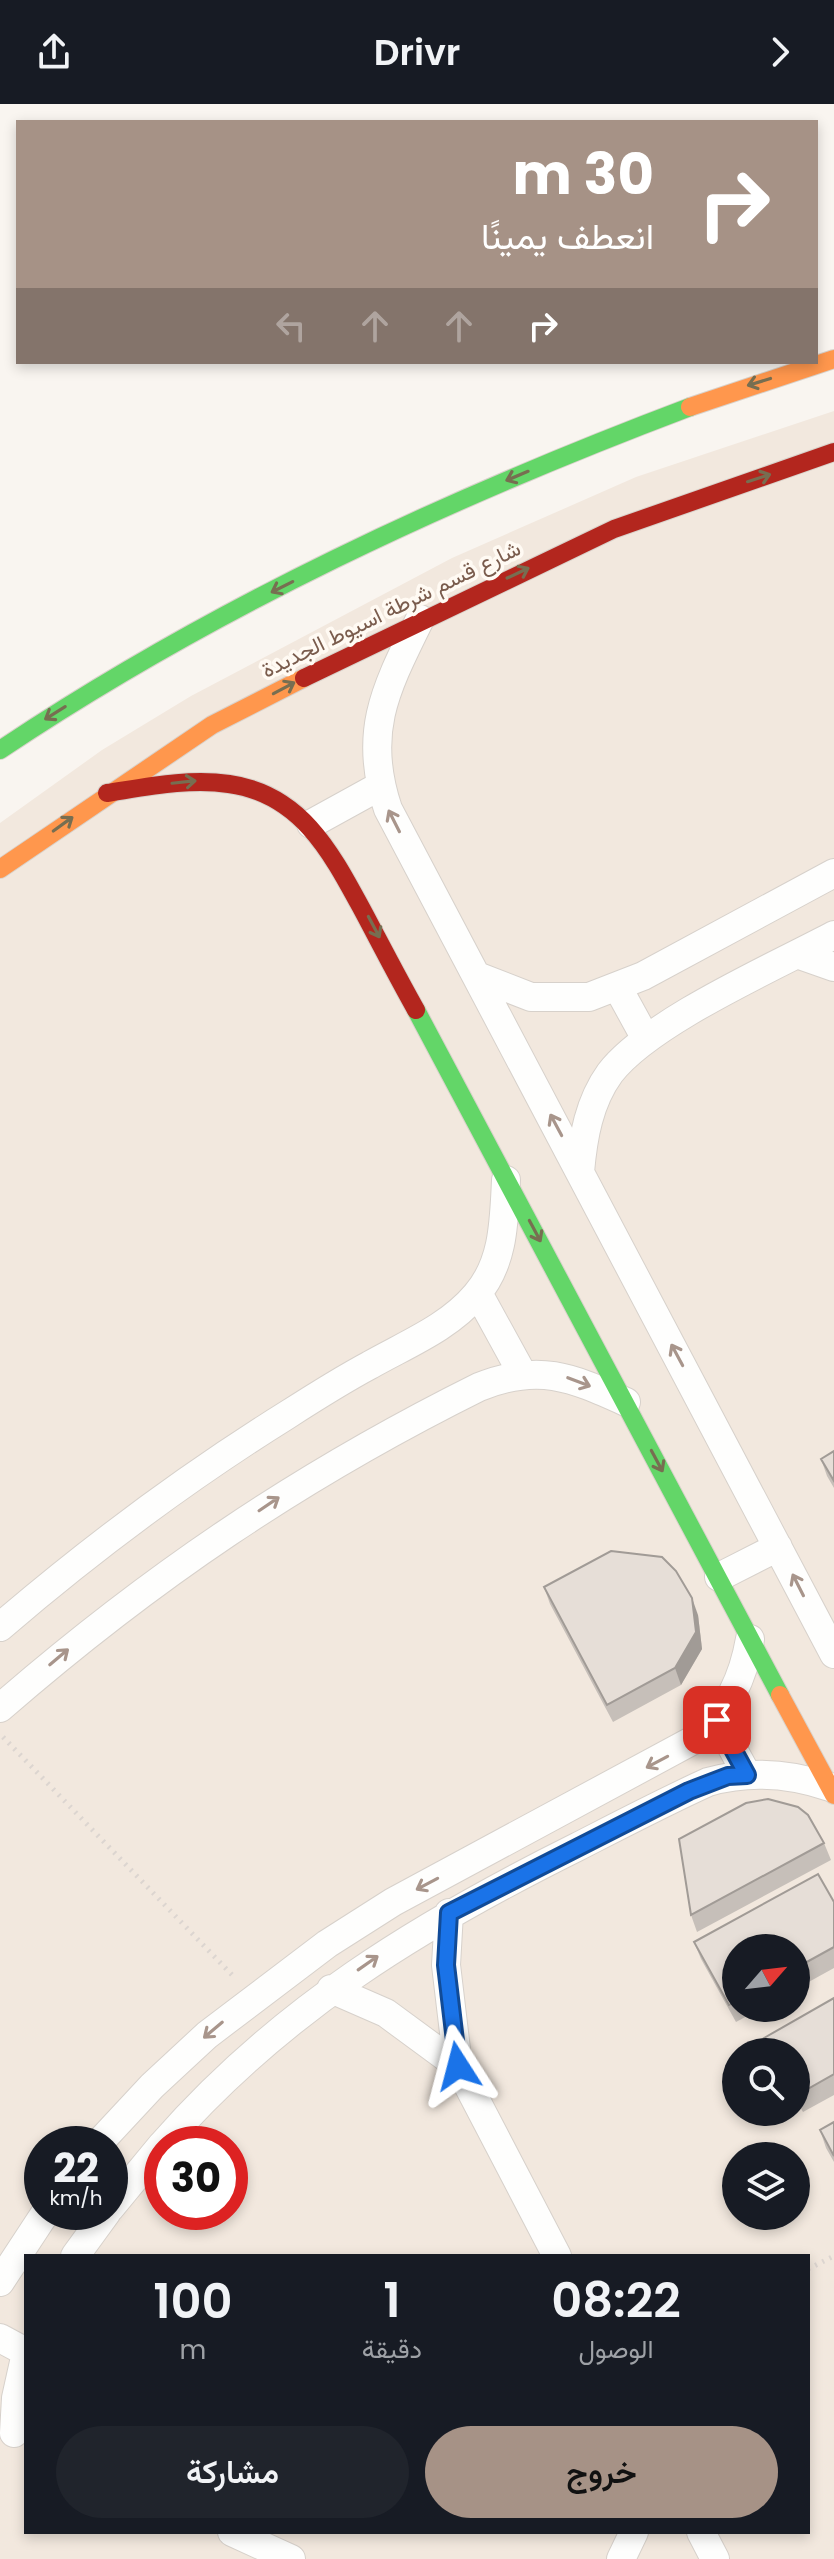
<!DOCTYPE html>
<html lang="ar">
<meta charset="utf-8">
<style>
body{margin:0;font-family:Poppins,Vazirmatn,sans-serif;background:#20242c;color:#f1f3f6;direction:rtl;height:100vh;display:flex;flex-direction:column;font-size:30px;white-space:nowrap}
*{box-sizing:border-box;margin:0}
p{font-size:26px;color:#9ea1a6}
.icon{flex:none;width:44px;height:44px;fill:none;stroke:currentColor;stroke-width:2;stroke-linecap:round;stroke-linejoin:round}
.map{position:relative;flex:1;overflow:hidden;direction:ltr}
.sheet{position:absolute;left:24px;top:2150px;width:786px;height:280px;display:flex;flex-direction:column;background:#171b24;border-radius:0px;box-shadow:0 4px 12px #0003;direction:rtl}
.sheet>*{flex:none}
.banner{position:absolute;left:16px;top:16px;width:802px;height:244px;border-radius:0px;box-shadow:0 4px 12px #0003;direction:rtl;background:#a69286;color:#fff;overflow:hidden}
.needle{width:52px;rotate:62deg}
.fabs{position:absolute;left:722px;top:1830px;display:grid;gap:16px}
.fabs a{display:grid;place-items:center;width:88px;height:88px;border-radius:50%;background:#171b24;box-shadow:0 4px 12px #0003;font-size:40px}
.speed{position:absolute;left:24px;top:2022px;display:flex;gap:16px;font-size:40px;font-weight:700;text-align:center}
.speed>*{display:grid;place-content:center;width:104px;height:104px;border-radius:50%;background:#171b24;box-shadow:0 4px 12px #0003;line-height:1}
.speed small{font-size:20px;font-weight:400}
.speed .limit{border:12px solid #d22;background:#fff;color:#111}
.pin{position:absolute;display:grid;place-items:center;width:68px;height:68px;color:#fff;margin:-34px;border-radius:16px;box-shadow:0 4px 12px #0006}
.me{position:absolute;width:88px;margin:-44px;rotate:351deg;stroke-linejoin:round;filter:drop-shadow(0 0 6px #0008)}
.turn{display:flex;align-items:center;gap:28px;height:168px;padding:0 32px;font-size:36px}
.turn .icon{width:104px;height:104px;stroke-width:2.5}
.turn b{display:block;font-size:56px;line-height:68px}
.lanes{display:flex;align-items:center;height:76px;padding:0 32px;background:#0003;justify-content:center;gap:40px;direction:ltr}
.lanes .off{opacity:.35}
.eta{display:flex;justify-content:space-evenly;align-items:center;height:136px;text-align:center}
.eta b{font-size:48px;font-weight:600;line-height:56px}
.button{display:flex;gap:16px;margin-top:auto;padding:16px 32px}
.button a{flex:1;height:92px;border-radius:48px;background:#a69286;color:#111;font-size:32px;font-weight:600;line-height:92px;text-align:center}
.button a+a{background:#20242c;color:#f1f3f6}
header{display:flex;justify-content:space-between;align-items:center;height:104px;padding:0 32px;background:#171b24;font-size:36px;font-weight:600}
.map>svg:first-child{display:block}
</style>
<header><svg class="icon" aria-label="forward" viewBox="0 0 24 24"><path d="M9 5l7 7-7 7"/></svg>Drivr<svg class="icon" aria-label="share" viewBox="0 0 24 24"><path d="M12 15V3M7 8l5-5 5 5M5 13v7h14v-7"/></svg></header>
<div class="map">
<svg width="834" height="2455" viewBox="0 0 834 2455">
<rect width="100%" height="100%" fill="#f9f5f0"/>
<path fill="#f2e8de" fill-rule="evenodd" d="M 834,307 L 834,2455 L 0,2455 L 0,719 L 102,646 L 191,592 L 452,454 L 636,373 ZM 736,1844 L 796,1844 L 796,1904 L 736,1904 ZM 736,1948 L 796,1948 L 796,2008 L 736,2008 ZM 42,2040 L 110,2040 L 110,2108 L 42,2108 ZM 162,2040 L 230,2040 L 230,2108 L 162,2108 ZM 736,2052 L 796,2052 L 796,2112 L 736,2112 ZM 26,2152 L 808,2152 L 808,2428 L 26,2428 Z"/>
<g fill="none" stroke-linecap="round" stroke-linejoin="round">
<g stroke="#d7d1cb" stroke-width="30">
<path id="street" d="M 420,515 C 386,584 362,628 388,705 L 834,1550
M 311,720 L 380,682
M 797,850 L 834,863
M 477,872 L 531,893 L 589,893 L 643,872 L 834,769
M 618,884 L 646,935
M 580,1068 C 583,1033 589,998 610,969 C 649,918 774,863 834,831
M 478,1189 L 523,1271
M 719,1473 L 778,1443
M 0,1523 C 91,1445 186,1374 287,1311 C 315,1293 342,1276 370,1261 C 407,1240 448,1224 476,1191 C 504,1159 504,1117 506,1076
M 0,1604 C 151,1473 300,1372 479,1283 C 538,1259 571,1273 626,1298
M 717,1616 L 747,1671
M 449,1809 L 446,1861 L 458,1962 L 557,2152
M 331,1885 L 386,1909 L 458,1962
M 98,2040 L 152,1982 L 207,1931 L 327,1840 L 393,1798 L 699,1633 C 728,1605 743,1575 750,1535
M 163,2040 C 280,1906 420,1821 577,1743 C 620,1721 664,1698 708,1678 C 750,1666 789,1669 830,1683
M 110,2104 L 162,2041
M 75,2152 L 107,2108
M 0,2178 L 46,2108
M 0,2234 L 26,2248
M 14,2329 L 16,2294 L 26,2249
M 232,2428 L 291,2455
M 701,2428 L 715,2455
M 621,2455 L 634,2428"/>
</g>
<g stroke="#d9d2cb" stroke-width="20">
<path id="fast" d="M 0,646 C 214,503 449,394 690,303
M 416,906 L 780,1591"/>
</g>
<g stroke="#d9d2cb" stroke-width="20">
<path id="slow" d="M 690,303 L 834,255
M 0,765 L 212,621 L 304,574
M 780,1591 L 834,1691"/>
</g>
<g stroke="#d9d2cb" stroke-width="20">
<path id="jam" d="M 304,574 L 614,425 L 834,348
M 107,689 C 146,683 189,674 229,680 C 302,690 332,750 364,809 C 381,841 398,874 416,906"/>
</g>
<path stroke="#dcd5d0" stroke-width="5" stroke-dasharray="2 6" stroke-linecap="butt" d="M 3,1633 L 235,1874
M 808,2165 L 834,2152"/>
<use href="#street" stroke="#fefefd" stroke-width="28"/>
<use href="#fast" stroke="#63d668" stroke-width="18"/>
<use href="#slow" stroke="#ff974d" stroke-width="18"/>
<use href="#jam" stroke="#b3261e" stroke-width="18"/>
</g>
<path fill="#c6bfb9" d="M 834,1347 L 834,1384 L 827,1372 L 821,1355 Z
M 544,1483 L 698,1511 L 702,1545 L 681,1581 L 613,1618 L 550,1500 Z
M 824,1739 L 831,1756 L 697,1828 L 691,1811 Z
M 834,1798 L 834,1864 L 796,1885 L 796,1844 L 736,1844 L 736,1904 L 762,1904 L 736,1918 L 701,1855 L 694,1838 Z
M 834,1894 L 834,1991 L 803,2008 L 796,1996 L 796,1948 L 769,1948 L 764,1934 Z
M 834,2018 L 834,2058 L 826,2044 L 820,2026 Z"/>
<path fill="#a19b96" d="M 692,1494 L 698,1511 L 702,1545 L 681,1581 L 675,1564 Z"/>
<path fill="#e6ded7" stroke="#a19b96" stroke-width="2" d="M 834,1347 L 834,1377 L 821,1355 Z
M 611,1447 L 662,1453 L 676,1467 L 692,1494 L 696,1528 L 675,1564 L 607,1601 L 544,1483 Z
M 768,1695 L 798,1703 L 808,1711 L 824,1739 L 691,1811 L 679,1735 L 746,1699 Z
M 818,1770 L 834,1798 L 834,1843 L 796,1864 L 796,1844 L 736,1844 L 736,1897 L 729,1901 L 694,1838 Z
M 834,1894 L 834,1970 L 797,1991 L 796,1948 L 772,1948 L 764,1934 Z
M 834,2018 L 834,2052 L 820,2026 Z"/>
<defs><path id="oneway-shaft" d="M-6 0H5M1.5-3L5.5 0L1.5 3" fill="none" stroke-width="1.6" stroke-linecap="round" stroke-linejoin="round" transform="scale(2)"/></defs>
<g stroke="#776e51">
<use href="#oneway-shaft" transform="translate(759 278) rotate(163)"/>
<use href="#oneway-shaft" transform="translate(517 372) rotate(157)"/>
<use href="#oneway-shaft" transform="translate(759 374) rotate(-18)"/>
<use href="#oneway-shaft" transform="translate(518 469) rotate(-25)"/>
<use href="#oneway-shaft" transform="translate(282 483) rotate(153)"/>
<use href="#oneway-shaft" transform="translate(284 584) rotate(-28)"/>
<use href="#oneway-shaft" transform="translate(55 609) rotate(148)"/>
<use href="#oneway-shaft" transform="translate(184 678) rotate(-6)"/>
<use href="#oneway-shaft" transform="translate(63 720) rotate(-36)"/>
<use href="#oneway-shaft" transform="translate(374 823) rotate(62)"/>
<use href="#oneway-shaft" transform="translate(535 1127) rotate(62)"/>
<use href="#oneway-shaft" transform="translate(657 1357) rotate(62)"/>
</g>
<g stroke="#a8958b">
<use href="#oneway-shaft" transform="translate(394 717) rotate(-117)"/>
<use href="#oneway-shaft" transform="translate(556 1021) rotate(-118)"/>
<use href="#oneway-shaft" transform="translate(677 1251) rotate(-118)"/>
<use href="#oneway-shaft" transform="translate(579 1278) rotate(21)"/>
<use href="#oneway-shaft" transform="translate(269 1400) rotate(-34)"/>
<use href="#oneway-shaft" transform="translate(798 1481) rotate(-117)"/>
<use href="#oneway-shaft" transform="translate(59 1553) rotate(-40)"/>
<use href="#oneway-shaft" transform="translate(657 1658) rotate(152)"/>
<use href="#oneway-shaft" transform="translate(427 1780) rotate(152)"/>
<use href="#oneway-shaft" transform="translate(368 1859) rotate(-35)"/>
<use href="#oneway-shaft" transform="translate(213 1926) rotate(140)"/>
</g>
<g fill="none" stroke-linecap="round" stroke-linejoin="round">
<g stroke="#114b97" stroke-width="20">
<path id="route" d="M 458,1962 L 446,1861 L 449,1809 L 689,1687 L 728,1672 L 747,1671 L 717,1616"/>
</g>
<use href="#route" stroke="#1a73e8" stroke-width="14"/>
</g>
<g text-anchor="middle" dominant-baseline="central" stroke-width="7" stroke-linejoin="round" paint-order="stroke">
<g font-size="22" fill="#7a5c4d" stroke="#fffaf3">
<text transform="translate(391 505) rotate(-26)">شارع قسم شرطة اسيوط الجديدة</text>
</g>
</g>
</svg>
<div class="fabs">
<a><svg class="needle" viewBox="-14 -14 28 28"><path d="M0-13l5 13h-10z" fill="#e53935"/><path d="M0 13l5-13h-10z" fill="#9ea1a6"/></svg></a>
<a><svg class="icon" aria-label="search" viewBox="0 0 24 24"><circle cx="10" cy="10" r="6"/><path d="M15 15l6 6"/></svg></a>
<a><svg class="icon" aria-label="layers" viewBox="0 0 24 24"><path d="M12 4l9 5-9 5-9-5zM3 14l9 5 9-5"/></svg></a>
</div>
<div class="speed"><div>22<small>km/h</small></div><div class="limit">30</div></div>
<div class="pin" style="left:717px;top:1616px;background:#d93025"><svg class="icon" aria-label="arrive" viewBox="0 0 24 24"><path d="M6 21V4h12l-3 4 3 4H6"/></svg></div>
<svg class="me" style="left:458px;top:1962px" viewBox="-20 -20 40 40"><path d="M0-17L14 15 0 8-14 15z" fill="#1a73e8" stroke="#fff" stroke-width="4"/></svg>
<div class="banner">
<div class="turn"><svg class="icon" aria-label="right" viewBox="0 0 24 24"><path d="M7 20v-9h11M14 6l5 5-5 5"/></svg><div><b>30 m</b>انعطف يمينًا</div></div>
<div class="lanes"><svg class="icon off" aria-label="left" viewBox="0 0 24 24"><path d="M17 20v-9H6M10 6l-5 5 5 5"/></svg><svg class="icon off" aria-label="ahead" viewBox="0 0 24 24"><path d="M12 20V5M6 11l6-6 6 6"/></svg><svg class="icon off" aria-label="ahead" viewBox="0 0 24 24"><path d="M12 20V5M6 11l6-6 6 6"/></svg><svg class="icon" aria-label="right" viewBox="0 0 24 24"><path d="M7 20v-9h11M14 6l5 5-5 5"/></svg></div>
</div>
<section class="sheet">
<div class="eta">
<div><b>08:22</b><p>الوصول</p></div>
<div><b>1</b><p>دقيقة</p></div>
<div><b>100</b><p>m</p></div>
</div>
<div class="button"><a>خروج</a><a>مشاركة</a></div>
</section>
</div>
